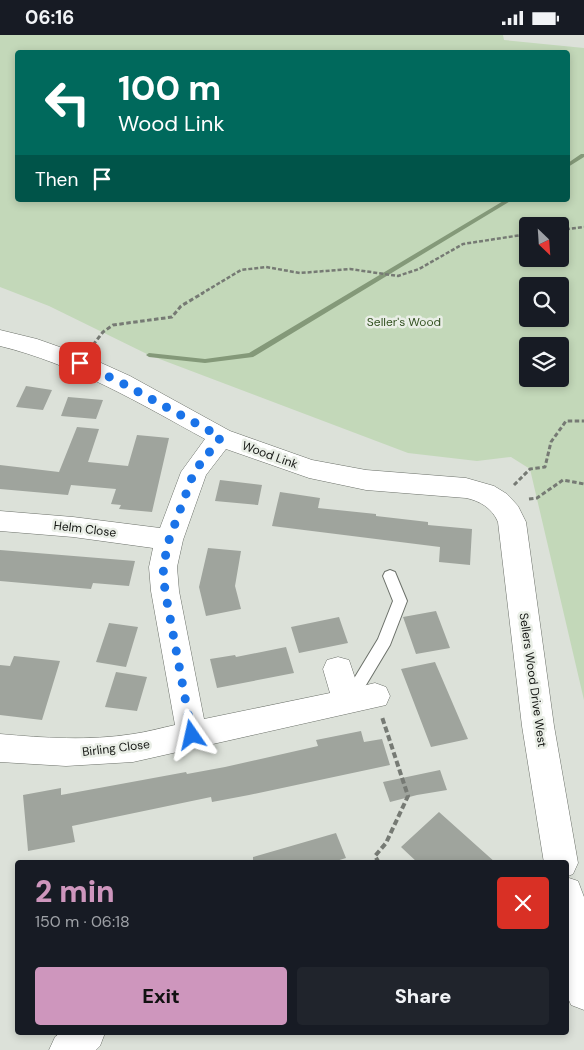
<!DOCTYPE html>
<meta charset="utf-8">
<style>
body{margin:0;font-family:"DM Sans",sans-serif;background:#20242c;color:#f1f3f6;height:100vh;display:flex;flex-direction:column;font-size:19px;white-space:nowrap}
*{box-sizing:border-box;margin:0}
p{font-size:16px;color:#9ea1a6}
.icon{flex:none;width:28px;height:28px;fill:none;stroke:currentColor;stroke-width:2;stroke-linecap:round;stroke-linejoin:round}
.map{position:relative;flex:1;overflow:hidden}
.side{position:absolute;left:15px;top:825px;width:554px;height:175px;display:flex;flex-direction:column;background:#171b24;border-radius:5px;box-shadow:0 2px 8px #0003}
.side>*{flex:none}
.banner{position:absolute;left:15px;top:15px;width:555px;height:152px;border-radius:5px;box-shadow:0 2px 8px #0003;background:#00695c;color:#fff;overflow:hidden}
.needle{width:32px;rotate:155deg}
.buttons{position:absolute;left:519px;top:182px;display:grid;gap:10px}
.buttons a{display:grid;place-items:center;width:50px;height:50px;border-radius:5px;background:#171b24;box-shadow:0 2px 8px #0003;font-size:25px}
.pin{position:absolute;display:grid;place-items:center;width:42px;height:42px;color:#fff;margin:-21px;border-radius:10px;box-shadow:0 2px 8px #0006}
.me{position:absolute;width:55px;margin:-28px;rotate:349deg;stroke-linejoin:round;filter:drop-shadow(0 0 4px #0008)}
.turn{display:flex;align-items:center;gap:18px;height:105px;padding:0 20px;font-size:22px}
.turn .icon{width:65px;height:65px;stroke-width:2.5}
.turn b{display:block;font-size:35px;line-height:42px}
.then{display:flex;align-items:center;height:48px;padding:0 20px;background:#0003;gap:10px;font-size:19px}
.round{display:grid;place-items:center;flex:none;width:52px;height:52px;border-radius:5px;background:#20242c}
.summary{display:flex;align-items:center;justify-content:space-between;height:85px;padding:0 20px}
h1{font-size:30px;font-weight:800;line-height:38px;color:#ce96bd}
.button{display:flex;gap:10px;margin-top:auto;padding:10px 20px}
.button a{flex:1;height:58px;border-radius:5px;background:#ce96bd;color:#111;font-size:20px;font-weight:800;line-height:58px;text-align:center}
.button a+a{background:#20242c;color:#f1f3f6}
.status{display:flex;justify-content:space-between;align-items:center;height:35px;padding:0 25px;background:#171b24;direction:ltr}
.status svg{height:14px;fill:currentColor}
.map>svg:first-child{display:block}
</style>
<div class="status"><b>06:16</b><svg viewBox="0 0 49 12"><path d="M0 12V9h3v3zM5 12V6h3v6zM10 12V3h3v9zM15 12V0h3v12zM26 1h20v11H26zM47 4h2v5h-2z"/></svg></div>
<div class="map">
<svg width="584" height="1015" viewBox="0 0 584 1015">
<rect width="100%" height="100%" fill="#dce1d9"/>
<path fill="#c3d8b9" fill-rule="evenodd" d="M 0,0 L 503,0 L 504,5 L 584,13 L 584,665 L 530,434 L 511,422 L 477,426 L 408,418 L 149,320 L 49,271 L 0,252 ZM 18,18 L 568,18 L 568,165 L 18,165 ZM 528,191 L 560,191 L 560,224 L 528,224 ZM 560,251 L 560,284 L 528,284 L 528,251 ZM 528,311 L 560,311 L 560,344 L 528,344 Z"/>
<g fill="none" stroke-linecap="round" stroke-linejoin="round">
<path fill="#849979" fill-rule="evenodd" d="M 581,119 L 584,119 L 584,122 L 568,132 L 568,128 Z
M 505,165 L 512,165 L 253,322 L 205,328 L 149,322 L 146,320 L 149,318 L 205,324 L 249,318 Z"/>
</g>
<path fill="#9fa49d" d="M 26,351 L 52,355 L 43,375 L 16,372 Z
M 68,362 L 103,365 L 96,384 L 61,381 Z
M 77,392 L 99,394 L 88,427 L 128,431 L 137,400 L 169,403 L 152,477 L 119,474 L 121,470 L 111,469 L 116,454 L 71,450 L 68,460 L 0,454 L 0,430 L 59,437 Z
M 220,445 L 262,450 L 258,470 L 215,466 Z
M 280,457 L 320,463 L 318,473 L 376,479 L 376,481 L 428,487 L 428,490 L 472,494 L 470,530 L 439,527 L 440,512 L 272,491 Z
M 208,513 L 241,516 L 235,551 L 241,574 L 206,581 L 199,552 Z
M 0,515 L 86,522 L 135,526 L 129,551 L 93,548 L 91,554 L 0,546 Z
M 436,576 L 450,613 L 416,619 L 403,582 Z
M 339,582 L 348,608 L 299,618 L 291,592 Z
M 109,588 L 138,592 L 126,632 L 96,627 Z
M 286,612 L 294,638 L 217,653 L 210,624 L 235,620 L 236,622 Z
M 14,621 L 60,626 L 42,685 L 0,680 L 0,630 L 10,631 Z
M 435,627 L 468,704 L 431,712 L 401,634 Z
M 116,637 L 147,642 L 137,676 L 105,672 Z
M 361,696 L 364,707 L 382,704 L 390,730 L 249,760 L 212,767 L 211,762 L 72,791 L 75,807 L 28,816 L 23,760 L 61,753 L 61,760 L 186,737 L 187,739 L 225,732 L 318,711 L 316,705 Z
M 440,735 L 447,755 L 417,760 L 390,767 L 383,747 Z
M 439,777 L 496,828 L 418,828 L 401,812 Z
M 336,798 L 346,823 L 330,828 L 253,828 L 253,822 Z"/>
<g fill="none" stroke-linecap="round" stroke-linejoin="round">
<g stroke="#6c716a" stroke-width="2">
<path id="service" d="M 390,535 L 395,537 L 407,566 L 390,610 L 354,670 L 349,671 L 344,670 L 341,665 L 378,604 L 393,566 L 383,541 L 385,537 Z"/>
</g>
<g stroke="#6c716a" stroke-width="1">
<path id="minor" d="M 0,295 L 37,304 L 88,322 L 130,341 L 230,396 L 312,425 L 366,435 L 466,443 L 494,451 L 507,459 L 518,471 L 526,487 L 554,691 L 578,828 L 573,839 L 566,842 L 578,846 L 584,862 L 584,975 L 571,970 L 566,958 L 566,828 L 544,828 L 522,691 L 498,487 C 492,473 480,466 466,463 L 366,455 L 309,443 L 226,414 L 206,440 L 183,505 L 177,532 L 179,556 L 204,684 L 330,658 L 323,634 L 327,625 L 338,622 L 349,625 L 358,652 L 375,648 L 386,652 L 390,661 L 386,670 L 133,727 L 66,731 L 0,727 L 0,699 C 44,703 89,706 133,699 C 147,697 161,693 175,690 L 151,556 L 149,532 L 153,513 L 73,502 L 0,496 L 0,476 L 73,482 L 160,493 L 181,437 L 205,404 C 139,368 74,329 0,311 Z
M 60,998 L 105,998 L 100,1011 L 96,1015 L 49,1015 L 55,1002 Z"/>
</g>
<path stroke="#767a74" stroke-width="2.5" stroke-dasharray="4 2" stroke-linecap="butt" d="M 560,195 L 584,192
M 201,259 L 241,235 L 266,232 L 300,238 L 350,234 L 398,241 L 419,234 L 463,209 L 528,199"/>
<path stroke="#767a74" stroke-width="3" stroke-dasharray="4.5 2.5" stroke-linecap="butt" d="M 93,310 L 103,297 L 113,290 L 172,282 L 181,271 L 203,258
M 514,450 L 530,434 L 545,432 L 551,407 L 566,386 L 584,386
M 529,464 L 537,463 L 563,445 L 584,449"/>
<path stroke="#767a74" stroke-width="4" stroke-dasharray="6 3" stroke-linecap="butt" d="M 379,828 L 375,821 L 386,808 L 408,761 L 382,682"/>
<use href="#service" fill="#fff" fill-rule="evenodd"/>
<use href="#minor" fill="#fff" fill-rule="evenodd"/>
</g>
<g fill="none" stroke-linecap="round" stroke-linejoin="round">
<path stroke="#1a73e8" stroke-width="9" stroke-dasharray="0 16.2" d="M 80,328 L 122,348 L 221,402 L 194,437 L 169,505 L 163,532 L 165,556 L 192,700"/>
</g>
<g text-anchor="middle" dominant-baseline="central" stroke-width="5" stroke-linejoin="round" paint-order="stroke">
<g font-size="12" fill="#335121" stroke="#e9eee6">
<text x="404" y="287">Seller's Wood</text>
</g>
<g font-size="12" fill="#141613" stroke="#e9eee6">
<text transform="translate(270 420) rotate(20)">Wood Link</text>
<text transform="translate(85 494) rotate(7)">Helm Close</text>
<text transform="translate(533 645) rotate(82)">Sellers Wood Drive West</text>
<text transform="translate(116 713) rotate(-7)">Birling Close</text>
</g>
</g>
</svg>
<div class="buttons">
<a><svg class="needle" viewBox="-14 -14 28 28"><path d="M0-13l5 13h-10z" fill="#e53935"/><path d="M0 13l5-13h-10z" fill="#9ea1a6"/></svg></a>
<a><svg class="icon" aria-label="search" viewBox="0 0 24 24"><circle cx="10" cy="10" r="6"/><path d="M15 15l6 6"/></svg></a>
<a><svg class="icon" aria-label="layers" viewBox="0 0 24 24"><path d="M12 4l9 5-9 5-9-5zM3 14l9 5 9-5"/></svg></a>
</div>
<div class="pin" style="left:80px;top:328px;background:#d93025"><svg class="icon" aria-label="arrive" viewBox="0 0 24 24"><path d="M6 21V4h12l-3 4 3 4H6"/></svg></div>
<svg class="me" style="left:192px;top:700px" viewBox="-20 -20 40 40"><path d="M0-17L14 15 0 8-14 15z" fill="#1a73e8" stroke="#fff" stroke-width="4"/></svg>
<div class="banner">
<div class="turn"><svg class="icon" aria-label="left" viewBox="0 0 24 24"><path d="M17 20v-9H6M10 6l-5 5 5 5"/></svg><div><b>100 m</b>Wood Link</div></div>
<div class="then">Then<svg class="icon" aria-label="arrive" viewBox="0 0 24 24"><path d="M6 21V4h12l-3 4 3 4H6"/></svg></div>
</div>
<section class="side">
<div class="summary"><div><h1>2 min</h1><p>150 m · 06:18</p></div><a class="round" style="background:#d93025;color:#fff"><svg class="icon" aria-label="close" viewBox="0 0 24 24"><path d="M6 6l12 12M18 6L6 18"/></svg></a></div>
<div class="button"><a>Exit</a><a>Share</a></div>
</section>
</div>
